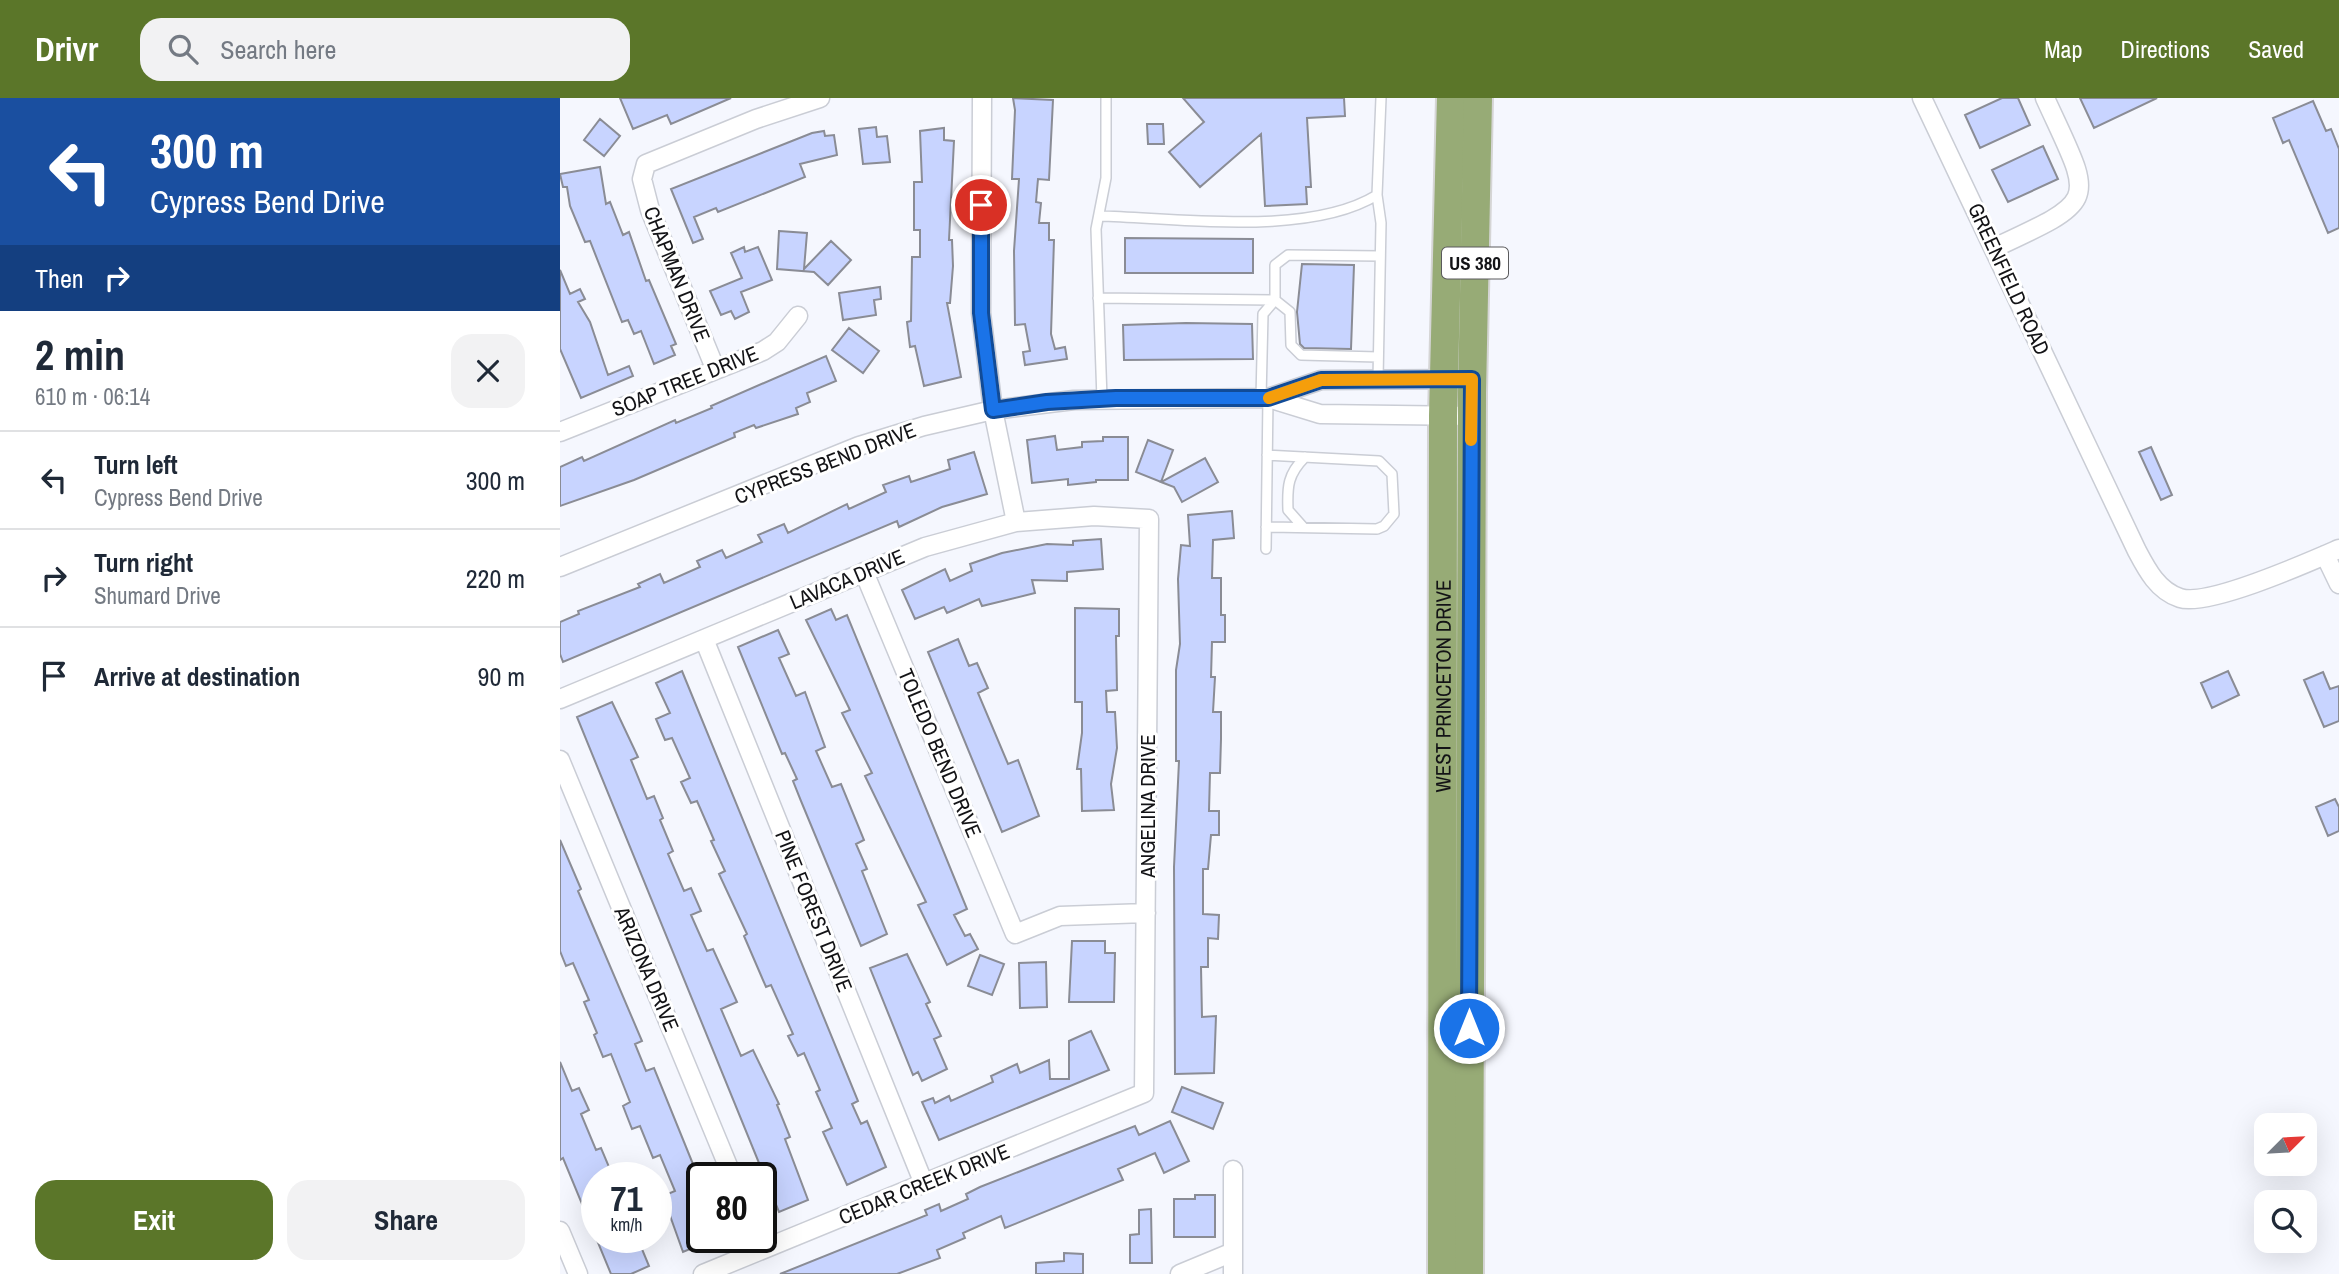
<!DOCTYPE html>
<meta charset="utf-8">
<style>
body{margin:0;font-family:"Archivo Narrow",sans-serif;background:#f2f2f3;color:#1f2937;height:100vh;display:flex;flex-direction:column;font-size:26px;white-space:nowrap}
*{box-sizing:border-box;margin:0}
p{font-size:23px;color:#747a83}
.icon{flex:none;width:38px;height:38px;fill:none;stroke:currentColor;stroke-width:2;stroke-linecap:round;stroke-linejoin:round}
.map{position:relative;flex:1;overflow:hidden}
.panel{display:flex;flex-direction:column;background:#fff;width:560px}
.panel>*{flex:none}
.guide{background:#1a4fa0;color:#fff;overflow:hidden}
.needle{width:46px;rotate:66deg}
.buttons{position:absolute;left:1694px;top:1015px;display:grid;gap:14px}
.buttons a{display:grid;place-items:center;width:63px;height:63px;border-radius:14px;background:#fff;box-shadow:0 7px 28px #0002;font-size:35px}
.speed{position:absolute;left:21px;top:1064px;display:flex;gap:14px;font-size:35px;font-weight:700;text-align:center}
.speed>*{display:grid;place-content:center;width:91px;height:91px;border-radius:50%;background:#fff;box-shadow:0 7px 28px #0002;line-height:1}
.speed small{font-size:18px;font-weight:400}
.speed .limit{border:4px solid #111;border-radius:10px;background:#fff;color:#111}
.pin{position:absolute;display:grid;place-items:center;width:60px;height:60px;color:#fff;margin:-30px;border:4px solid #fff;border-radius:50%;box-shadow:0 2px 7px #0007}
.me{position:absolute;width:77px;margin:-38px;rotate:0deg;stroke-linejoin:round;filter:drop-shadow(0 0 5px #0008)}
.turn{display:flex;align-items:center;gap:24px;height:147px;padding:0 35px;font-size:32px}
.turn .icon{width:91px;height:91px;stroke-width:2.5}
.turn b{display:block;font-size:49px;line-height:60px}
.then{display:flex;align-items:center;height:66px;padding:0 35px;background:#0003;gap:14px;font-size:26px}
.round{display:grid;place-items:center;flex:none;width:74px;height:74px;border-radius:21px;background:#f2f2f3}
.overview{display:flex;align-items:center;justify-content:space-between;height:119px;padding:0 35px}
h1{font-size:42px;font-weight:800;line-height:52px}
.button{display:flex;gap:14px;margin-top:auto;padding:14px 35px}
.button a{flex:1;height:80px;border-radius:21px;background:#5b7629;color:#fff;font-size:28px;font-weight:800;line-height:80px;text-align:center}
.button a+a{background:#f2f2f3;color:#1f2937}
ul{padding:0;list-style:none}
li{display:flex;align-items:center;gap:21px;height:98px;padding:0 35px;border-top:2px solid #e0e1e3}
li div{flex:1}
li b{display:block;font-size:26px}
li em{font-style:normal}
header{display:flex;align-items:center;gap:42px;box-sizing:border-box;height:98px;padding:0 35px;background:#5b7629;color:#fff}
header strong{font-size:33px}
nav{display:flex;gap:38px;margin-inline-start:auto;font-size:24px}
.search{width:490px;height:63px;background:#f2f2f3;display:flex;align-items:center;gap:18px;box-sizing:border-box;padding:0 24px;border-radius:21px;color:#747a83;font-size:26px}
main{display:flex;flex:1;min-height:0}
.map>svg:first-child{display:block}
</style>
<header>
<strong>Drivr</strong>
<div class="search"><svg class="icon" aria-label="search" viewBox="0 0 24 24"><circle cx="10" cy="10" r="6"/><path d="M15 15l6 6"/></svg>Search here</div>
<nav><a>Map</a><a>Directions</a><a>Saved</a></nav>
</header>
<main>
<section class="panel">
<div class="guide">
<div class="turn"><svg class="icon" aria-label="left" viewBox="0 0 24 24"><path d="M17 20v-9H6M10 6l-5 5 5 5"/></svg><div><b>300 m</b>Cypress Bend Drive</div></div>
<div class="then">Then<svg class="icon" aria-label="right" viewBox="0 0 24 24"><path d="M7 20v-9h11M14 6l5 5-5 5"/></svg></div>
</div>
<div class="overview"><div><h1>2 min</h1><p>610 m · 06:14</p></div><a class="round"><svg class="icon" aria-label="close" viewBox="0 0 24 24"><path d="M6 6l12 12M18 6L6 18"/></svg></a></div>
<ul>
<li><svg class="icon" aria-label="left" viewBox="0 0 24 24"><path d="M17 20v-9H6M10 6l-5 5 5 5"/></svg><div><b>Turn left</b><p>Cypress Bend Drive</p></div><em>300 m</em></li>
<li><svg class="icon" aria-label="right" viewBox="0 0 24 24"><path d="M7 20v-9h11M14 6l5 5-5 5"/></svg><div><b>Turn right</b><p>Shumard Drive</p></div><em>220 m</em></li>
<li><svg class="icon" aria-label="arrive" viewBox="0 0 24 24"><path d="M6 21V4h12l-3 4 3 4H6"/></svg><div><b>Arrive at destination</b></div><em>90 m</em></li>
</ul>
<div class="button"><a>Exit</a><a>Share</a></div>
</section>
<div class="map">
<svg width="1779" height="1176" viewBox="0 0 1779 1176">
<rect width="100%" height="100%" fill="#f5f7fe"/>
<path fill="#c8d4ff" stroke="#8a8c95" stroke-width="2" d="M 60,0 L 171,0 L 111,26 L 107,17 L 73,31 Z
M 453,0 L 493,2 L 489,82 L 478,81 L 476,104 L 481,105 L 479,125 L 489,125 L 489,142 L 494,142 L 491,236 L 495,251 L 505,249 L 507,261 L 465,267 L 463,254 L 470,253 L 465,226 L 455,227 L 454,153 L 459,81 L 452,81 L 455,12 Z
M 623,0 L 784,0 L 785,18 L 747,20 L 751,89 L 746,89 L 747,106 L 705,108 L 701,36 L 640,89 L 609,54 L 644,24 Z
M 1442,0 L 1458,0 L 1470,27 L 1420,50 L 1405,17 Z
M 1520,0 L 1597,0 L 1534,30 Z
M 1753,3 L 1766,33 L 1771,31 L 1779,51 L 1779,130 L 1768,135 L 1729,42 L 1723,45 L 1713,20 Z
M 40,21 L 60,38 L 44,58 L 24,42 Z
M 587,26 L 603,26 L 604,46 L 588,46 Z
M 316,29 L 317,39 L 327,38 L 330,64 L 303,66 L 299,31 Z
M 384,30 L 384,42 L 394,43 L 389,142 L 392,142 L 393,168 L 390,205 L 387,205 L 401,279 L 364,288 L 355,248 L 350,249 L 347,224 L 351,223 L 352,159 L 360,159 L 360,132 L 354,132 L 354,84 L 362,84 L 360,33 Z
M 264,33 L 265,38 L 274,37 L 277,57 L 240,66 L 245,79 L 158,114 L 156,110 L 134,119 L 143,141 L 133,145 L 111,91 L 252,35 Z
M 1483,48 L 1498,81 L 1448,104 L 1432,72 Z
M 40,69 L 46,106 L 50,104 L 63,137 L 69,134 L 86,183 L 89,182 L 116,246 L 111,248 L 115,257 L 94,266 L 81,233 L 74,236 L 68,222 L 62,224 L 30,143 L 25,144 L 10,108 L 7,89 L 3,89 L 0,76 Z
M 219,133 L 247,135 L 244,171 L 271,143 L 291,162 L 268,187 L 254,174 L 217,171 Z
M 565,140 L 693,141 L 693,175 L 565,175 Z
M 184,149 L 185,154 L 198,149 L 212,182 L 181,194 L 189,214 L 175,221 L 171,213 L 161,217 L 150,193 L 182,180 L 171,155 Z
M 742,166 L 794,167 L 791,251 L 744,250 L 740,246 L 737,214 Z
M 0,172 L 10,196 L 20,191 L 25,201 L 18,204 L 30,224 L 48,277 L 69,268 L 73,278 L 21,300 L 0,251 Z
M 320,189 L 321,201 L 314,202 L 316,217 L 283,222 L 279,195 Z
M 626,225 L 692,226 L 693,261 L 564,262 L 563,227 Z
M 289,230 L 319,253 L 303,275 L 272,252 Z
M 266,258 L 276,283 L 247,295 L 250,304 L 236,310 L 238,316 L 196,330 L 194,327 L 174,335 L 175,339 L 74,382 L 0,408 L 0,369 L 22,359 L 24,363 L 115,322 L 116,325 L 152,310 L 151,308 Z
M 495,338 L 497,352 L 522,349 L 522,344 L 543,343 L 543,339 L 568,339 L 568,382 L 536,382 L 536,384 L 508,387 L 508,381 L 472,385 L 467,342 Z
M 588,342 L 613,352 L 601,384 L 576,374 Z
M 1591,349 L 1612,397 L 1601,402 L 1579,354 Z
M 414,354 L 427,396 L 382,409 L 339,429 L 337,423 L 3,564 L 0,556 L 0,524 L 19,516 L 18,513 L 80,489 L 78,486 L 100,476 L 104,485 L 140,469 L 137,463 L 162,452 L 166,460 L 202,444 L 198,437 L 224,426 L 228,435 L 287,406 L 289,411 L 326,394 L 323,387 L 349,378 L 351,384 L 390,371 L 388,362 Z
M 645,360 L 658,384 L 622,404 L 614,389 L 601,384 Z
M 672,413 L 674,440 L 653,442 L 652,480 L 661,480 L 661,517 L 665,517 L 665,544 L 652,544 L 651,579 L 655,579 L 653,614 L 661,614 L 661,641 L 660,675 L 650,675 L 649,713 L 659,713 L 659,737 L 651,737 L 648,771 L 643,771 L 643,816 L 659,817 L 658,841 L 648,840 L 648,869 L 641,869 L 642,919 L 656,918 L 654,975 L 615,976 L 614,769 L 619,663 L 616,663 L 616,572 L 620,546 L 618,481 L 621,447 L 630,448 L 628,417 Z
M 541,441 L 543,471 L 507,474 L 507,483 L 472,482 L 475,495 L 422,508 L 419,501 L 387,515 L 384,509 L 355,521 L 342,492 L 385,471 L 390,483 L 412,473 L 410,466 L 442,455 L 487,446 L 513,447 L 513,443 Z
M 515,510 L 559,511 L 559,538 L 556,538 L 557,592 L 546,593 L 547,614 L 555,614 L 557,650 L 551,686 L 554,712 L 522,713 L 521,671 L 517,671 L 522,635 L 522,604 L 515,604 Z
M 271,511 L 276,522 L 287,517 L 407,811 L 394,817 L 405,838 L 410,836 L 418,851 L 387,867 L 358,807 L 366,804 L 305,678 L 312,675 L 282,615 L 290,612 L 246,522 Z
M 218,532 L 229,556 L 219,560 L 236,598 L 245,594 L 265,649 L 256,653 L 272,689 L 281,686 L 304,742 L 296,746 L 307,771 L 302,773 L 327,836 L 301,848 L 241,703 L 233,683 L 237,681 L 225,655 L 222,656 L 178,549 Z
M 398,541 L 409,568 L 417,565 L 428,590 L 418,595 L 448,666 L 458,662 L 479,718 L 442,734 L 368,554 Z
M 122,573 L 298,1003 L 292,1006 L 301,1026 L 307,1023 L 326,1069 L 287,1087 L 263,1034 L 272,1030 L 256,994 L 260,992 L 244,955 L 238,958 L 228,938 L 233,936 L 211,887 L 206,889 L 184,838 L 187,836 L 159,776 L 165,773 L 151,743 L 154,742 L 137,703 L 131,705 L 121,684 L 130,680 L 112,640 L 105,642 L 96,621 L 110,615 L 96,585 Z
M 1668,573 L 1679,597 L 1652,610 L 1641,585 Z
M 1763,574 L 1770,591 L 1779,588 L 1779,623 L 1764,629 L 1744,582 Z
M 52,604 L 78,659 L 71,662 L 87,701 L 94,698 L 103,720 L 100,722 L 113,753 L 108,756 L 124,793 L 131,790 L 141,813 L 131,817 L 147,853 L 153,851 L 177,904 L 161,911 L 181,958 L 193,952 L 219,1006 L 217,1007 L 230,1039 L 225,1041 L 248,1102 L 219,1114 L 17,619 Z
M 1775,701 L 1779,709 L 1779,733 L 1768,738 L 1756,709 Z
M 0,742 L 21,791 L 18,793 L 82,943 L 75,946 L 86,973 L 94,970 L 137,1076 L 134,1077 L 142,1095 L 142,1146 L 123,1154 L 103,1098 L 115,1093 L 100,1057 L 93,1060 L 80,1028 L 72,1031 L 63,1008 L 70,1004 L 51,956 L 43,959 L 34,937 L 37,935 L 24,904 L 29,902 L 13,865 L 6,868 L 0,853 Z
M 512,843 L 545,843 L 545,855 L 555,855 L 554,904 L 509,904 Z
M 347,856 L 370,904 L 366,906 L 381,938 L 374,941 L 387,971 L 362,983 L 358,974 L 353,977 L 310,870 Z
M 420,857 L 444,866 L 432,897 L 408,888 Z
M 486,864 L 487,909 L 460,910 L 459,865 Z
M 531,933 L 549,972 L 379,1042 L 362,1004 L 373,1000 L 375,1005 L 389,998 L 391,1003 L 433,984 L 431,978 L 457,966 L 460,975 L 489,962 L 490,981 L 509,981 L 509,943 Z
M 0,964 L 12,993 L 19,990 L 29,1012 L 21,1016 L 36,1052 L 41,1050 L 52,1076 L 37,1080 L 37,1139 L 77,1139 L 89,1168 L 71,1176 L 51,1176 L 3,1060 L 0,1062 Z
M 622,989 L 663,1005 L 653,1031 L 612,1014 Z
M 610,1023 L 629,1063 L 604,1075 L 595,1055 L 558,1071 L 563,1082 L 445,1130 L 441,1118 L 403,1135 L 405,1140 L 377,1152 L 380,1160 L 337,1176 L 220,1176 L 367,1117 L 365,1112 L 379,1106 L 381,1113 L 408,1101 L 406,1096 L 420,1089 L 575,1028 L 579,1037 Z
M 635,1097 L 655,1097 L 655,1139 L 614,1139 L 614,1101 L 635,1101 Z
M 591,1111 L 592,1165 L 570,1165 L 570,1137 L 579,1136 L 579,1112 Z
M 504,1155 L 523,1156 L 523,1176 L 476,1176 L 476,1165 L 504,1163 Z"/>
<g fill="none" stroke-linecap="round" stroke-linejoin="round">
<g stroke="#cacdd5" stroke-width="12">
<path id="service" d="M 817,97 L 821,125 L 818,282
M 540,118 C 618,120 749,139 817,97 L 821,0
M 538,200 L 715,202 L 715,167 L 728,157 L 820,158
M 701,300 L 703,216 L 715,202 L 730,214 L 731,247 L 741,257 L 818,259
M 542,301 L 536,131 L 546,80 L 546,0
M 706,429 L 817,431 L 824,428 L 834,416 L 832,376 L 819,363 L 707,357
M 743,429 L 728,412 C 727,388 728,376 745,359
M 706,451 L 708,300"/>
</g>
<g stroke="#cacdd5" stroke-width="21">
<path id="minor" d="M 422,0 L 421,215 L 433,312 L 456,424
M 1362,0 L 1577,453 C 1587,472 1598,493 1620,500 C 1648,509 1749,464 1779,451
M 1434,150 C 1542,100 1533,105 1485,0
M 155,270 L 90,112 L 82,81 L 86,66 L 196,21 L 260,0
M 911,318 L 760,316 L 708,300 L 761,282 L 912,281
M 0,334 L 203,253 L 217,244 L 238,218
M 1765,457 L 1779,486
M 0,469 L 299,348 L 364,328 L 433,312 L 514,302 L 708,300
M 304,474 L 455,836 L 500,818 L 586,815
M 144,541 L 364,1086
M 0,601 L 365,449 L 456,424 L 534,418 L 589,421 L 584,995 L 143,1176
M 0,662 L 173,1080
M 0,1133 L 18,1176
M 620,1176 L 673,1154
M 673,1176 L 673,1072"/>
</g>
<g stroke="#d5d5d5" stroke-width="32">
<g id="trunk">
<path id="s1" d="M 882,1176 L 883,318 L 891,0"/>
<path d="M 909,1176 L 912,295 L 918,0"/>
</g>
</g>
<use href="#service" stroke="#fff" stroke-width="9"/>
<use href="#minor" stroke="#fff" stroke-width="18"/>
<use href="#trunk" stroke="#97ab76" stroke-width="28"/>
</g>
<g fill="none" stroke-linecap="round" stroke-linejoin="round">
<g stroke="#114b97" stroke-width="18">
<path id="route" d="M 421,107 L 421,215 L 433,312 L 487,304 L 556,300 L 708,300 L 761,282 L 912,281 L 909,930"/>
</g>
<use href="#route" stroke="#1a73e8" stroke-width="12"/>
<path stroke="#f59e0b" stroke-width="12" d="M 709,300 L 761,282 L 912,281 L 911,342"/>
</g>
<g text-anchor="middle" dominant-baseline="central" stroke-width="6" stroke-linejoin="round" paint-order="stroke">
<rect fill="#fff" stroke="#5a5a5c" stroke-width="2" x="882" y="149.5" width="66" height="31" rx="5"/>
<g font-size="19" font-weight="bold" fill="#131316">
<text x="915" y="165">US 380</text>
</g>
<g font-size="21" fill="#131316" stroke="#fff">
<text transform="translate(117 176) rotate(68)">CHAPMAN DRIVE</text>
<text transform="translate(1449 181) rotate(65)">GREENFIELD ROAD</text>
<text transform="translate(125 283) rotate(-22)">SOAP TREE DRIVE</text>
<text transform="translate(265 365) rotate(-21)">CYPRESS BEND DRIVE</text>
<text transform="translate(287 481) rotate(-23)">LAVACA DRIVE</text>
<text stroke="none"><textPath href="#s1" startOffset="588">WEST PRINCETON DRIVE</textPath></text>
<text transform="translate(380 655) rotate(67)">TOLEDO BEND DRIVE</text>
<text transform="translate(587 708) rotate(-90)">ANGELINA DRIVE</text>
<text transform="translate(254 813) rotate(68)">PINE FOREST DRIVE</text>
<text transform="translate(87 871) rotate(67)">ARIZONA DRIVE</text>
<text transform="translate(364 1086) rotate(-22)">CEDAR CREEK DRIVE</text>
</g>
</g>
</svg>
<div class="buttons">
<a><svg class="needle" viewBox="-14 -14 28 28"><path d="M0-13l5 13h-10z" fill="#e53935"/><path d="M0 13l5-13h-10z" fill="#747a83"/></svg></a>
<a><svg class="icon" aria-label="search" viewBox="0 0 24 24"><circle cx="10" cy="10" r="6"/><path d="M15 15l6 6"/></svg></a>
</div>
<div class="speed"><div>71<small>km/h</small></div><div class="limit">80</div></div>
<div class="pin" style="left:421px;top:107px;background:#d93025"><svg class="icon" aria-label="arrive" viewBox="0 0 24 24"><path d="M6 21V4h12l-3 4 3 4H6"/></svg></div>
<svg class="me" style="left:909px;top:930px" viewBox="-20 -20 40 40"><circle r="17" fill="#1a73e8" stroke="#fff" stroke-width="3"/><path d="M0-11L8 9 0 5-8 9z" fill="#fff"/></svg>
</div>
</main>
